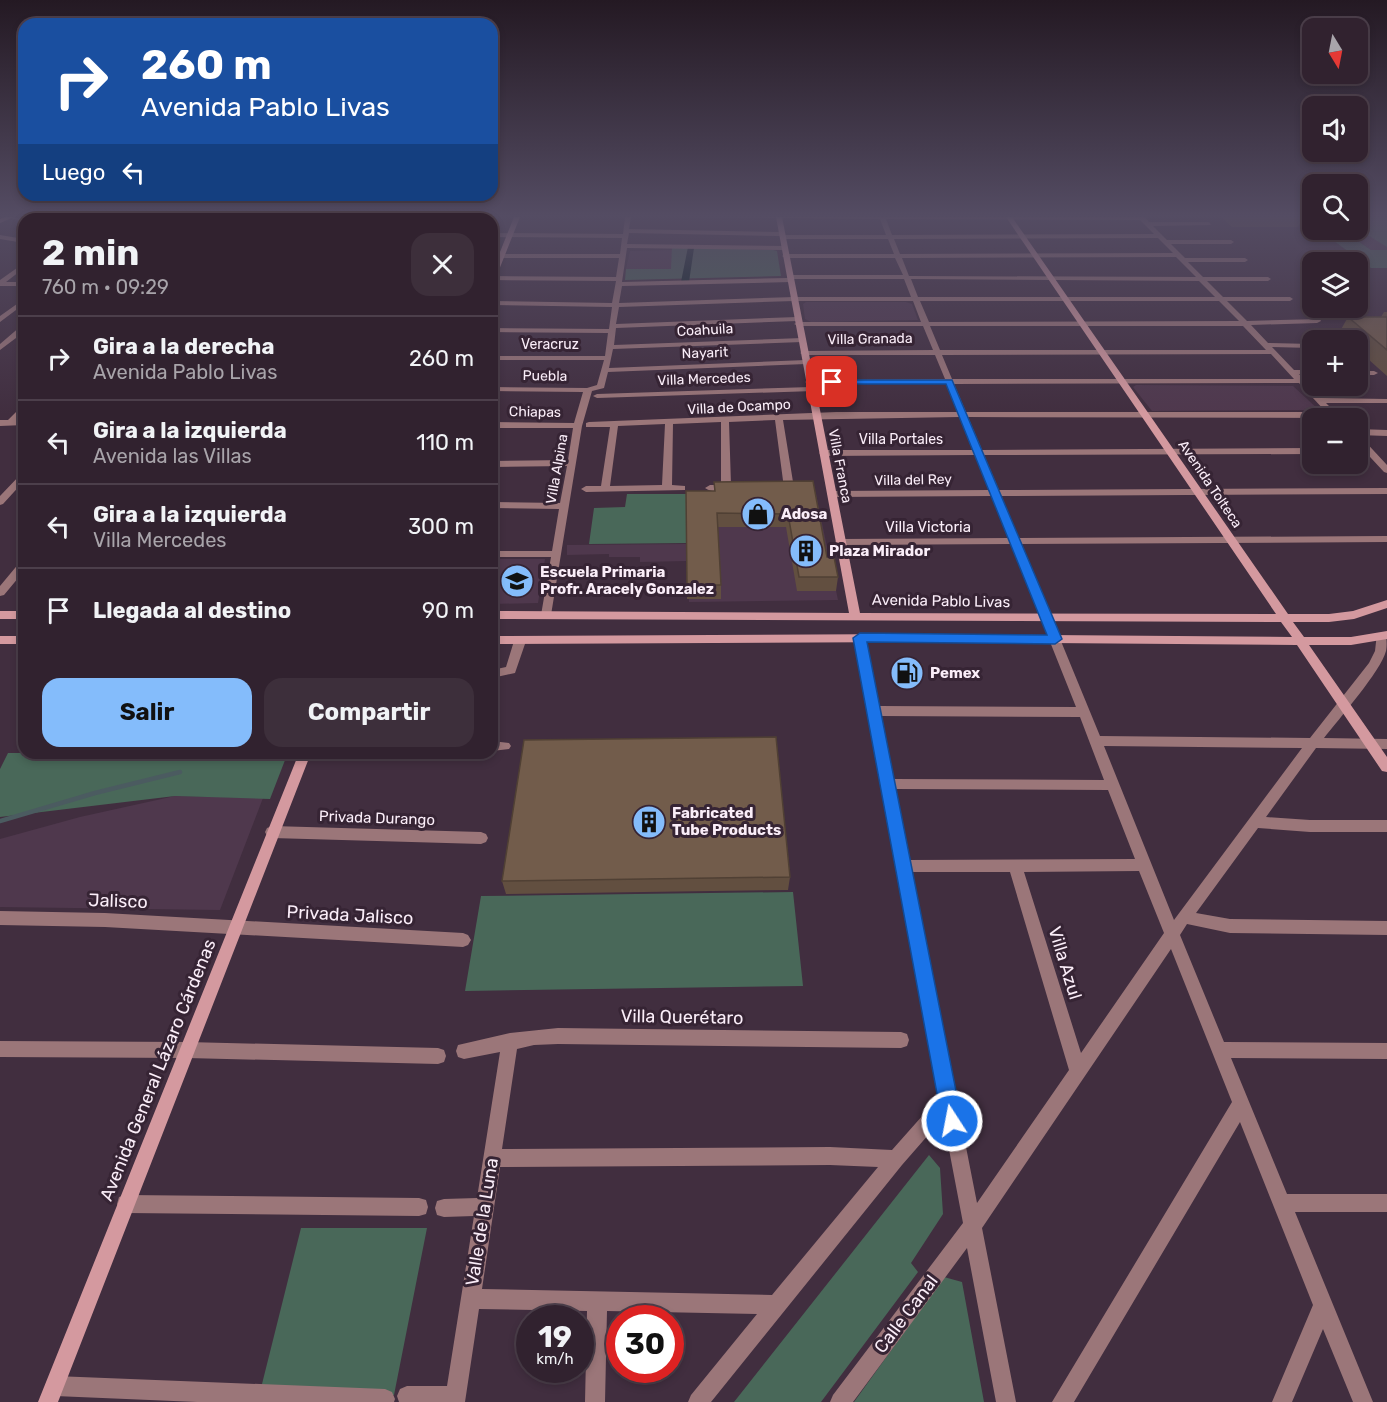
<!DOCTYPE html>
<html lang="es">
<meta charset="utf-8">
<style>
body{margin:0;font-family:Rubik,sans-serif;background:#3d2f3b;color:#f1f3f6;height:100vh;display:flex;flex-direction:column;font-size:22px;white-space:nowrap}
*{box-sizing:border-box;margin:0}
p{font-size:20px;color:#a8a4aa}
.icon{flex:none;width:33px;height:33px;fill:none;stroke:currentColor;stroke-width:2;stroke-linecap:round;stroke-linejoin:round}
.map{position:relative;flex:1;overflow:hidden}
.side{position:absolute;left:18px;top:213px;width:480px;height:546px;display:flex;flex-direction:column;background:#31222f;border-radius:18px;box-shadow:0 3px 9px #0003,0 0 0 2px #4c3f4b}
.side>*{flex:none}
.top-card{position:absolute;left:18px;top:18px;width:480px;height:183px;border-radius:18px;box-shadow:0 3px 9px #0003,0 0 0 2px #4c3f4b;background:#1a4fa0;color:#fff;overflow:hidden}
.needle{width:39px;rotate:170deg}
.controls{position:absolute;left:1302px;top:18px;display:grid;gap:12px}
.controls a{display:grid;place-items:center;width:66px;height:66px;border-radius:12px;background:#31222f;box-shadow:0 3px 9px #0003,0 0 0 2px #4c3f4b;font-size:30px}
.speed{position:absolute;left:516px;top:1305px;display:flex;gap:12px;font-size:30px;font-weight:700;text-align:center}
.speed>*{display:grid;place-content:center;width:78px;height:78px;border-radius:50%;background:#31222f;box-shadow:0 3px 9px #0003,0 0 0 2px #4c3f4b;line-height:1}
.speed small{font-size:15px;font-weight:400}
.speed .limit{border:9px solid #d22;background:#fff;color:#111}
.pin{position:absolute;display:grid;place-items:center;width:51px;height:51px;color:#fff;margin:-26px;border-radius:12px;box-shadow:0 3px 9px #0006}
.me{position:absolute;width:66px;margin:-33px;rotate:349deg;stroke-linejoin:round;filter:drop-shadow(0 0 4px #0008)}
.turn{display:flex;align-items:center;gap:21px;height:126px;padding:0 24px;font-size:27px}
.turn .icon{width:78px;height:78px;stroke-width:2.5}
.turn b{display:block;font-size:42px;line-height:51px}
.then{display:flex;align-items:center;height:57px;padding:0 24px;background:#0003;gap:12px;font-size:22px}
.round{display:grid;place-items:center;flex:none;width:63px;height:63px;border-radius:18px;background:#3d2f3b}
.overview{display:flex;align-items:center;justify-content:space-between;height:102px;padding:0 24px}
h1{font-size:36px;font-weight:700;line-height:45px}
.primary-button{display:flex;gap:12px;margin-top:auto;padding:12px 24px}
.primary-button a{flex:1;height:69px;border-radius:18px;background:#84bcfb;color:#111;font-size:24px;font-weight:700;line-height:69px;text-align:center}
.primary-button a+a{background:#3d2f3b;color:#f1f3f6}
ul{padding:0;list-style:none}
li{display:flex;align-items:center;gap:18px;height:84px;padding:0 24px;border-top:2px solid #4c3f4b}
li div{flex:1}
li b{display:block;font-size:22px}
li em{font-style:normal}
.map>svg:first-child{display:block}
</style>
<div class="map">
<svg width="1387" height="1402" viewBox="0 0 1387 1402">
<rect width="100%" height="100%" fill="#412e3f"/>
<path fill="#4f384d" d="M 1358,217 L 1387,217 L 1387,261 L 1343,230 L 1358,230 Z
M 672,250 L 672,269 L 626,269 L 630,251 Z
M 806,302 L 906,302 L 912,304 L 918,320 L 811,322 L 805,319 L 803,304 Z
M 1136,385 L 1293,386 L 1319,410 L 1152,411 L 1133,387 Z
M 686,494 L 816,494 L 838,600 L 689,602 L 687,561 L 640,562 L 640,557 L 609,557 L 609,554 L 567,555 L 567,545 L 687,544 Z
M 492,559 L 545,559 L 538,603 L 492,604 Z
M 175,796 L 263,798 L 220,910 L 0,907 L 0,839 L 80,817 Z"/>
<path fill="#496859" d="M 1358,217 L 1387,217 L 1387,247 L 1358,229 Z
M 1319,230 L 1342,230 L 1371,250 L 1387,250 L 1387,268 L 1371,268 Z
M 672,247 L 773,250 L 777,251 L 781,276 L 625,280 L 626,269 L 671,269 Z
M 627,494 L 686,494 L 687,543 L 589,544 L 594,508 L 625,507 Z
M 8,753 L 24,753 L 287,755 L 270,799 L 175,796 L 0,817 L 0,769 Z
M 793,892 L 803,986 L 465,991 L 481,896 Z
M 929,1155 L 940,1168 L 943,1214 L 911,1263 L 918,1272 L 821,1402 L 734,1402 Z
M 301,1228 L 427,1228 L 394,1395 L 260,1392 Z
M 944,1277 L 962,1282 L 984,1402 L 854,1402 Z"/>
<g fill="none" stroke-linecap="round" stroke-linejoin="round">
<path stroke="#4b5b60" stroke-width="4.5" d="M 0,821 L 95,793 L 180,772"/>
<path fill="#001d1f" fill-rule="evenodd" d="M 688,247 L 694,248 L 689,282 L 685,284 L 681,282 Z"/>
<path fill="#9b7679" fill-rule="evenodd" d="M 8,217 L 26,219 L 24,219 L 24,222 Z
M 83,217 L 90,217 L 82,219 Z
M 150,217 L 157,217 L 149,219 Z
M 218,217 L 225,217 L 217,219 Z
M 265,217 L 272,217 L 264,219 Z
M 311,217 L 317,217 L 310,219 Z
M 625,217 L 631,217 L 629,229 L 781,232 L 783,235 L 886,235 L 880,219 L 677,217 L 1145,217 L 1149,222 L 1209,222 L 1211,225 L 1153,226 L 1167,240 L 1231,240 L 1234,242 L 1231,244 L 1171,244 L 1185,258 L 1245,258 L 1248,260 L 1245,262 L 1188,262 L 1203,277 L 1268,277 L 1271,279 L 1268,281 L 1207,281 L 1223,297 L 1290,297 L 1293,299 L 1290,301 L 1227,301 L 1247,321 L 1320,319 L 1321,321 L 1317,323 L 1251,325 L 1268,343 L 1312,344 L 1312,348 L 1272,347 L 1294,370 L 1312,370 L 1312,374 L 1299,374 L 1322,398 L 1387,399 L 1387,403 L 1326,403 L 1338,415 L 1334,418 L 968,417 L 982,450 L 1312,448 L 1312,454 L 984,455 L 999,490 L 1387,488 L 1387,494 L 1001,496 L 1018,538 L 1387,536 L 1387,542 L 1021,544 L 1100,736 L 1310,738 L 1369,663 L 1375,651 L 1377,633 L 1385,633 C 1387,638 1387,646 1386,651 C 1381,671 1338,720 1324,738 L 1387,739 L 1387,749 L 1316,748 L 1266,817 L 1310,820 L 1387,820 L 1387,832 L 1310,832 L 1258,828 L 1196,913 L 1230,919 L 1387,921 L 1387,935 L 1230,933 L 1187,924 L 1180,935 L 1224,1042 L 1387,1043 L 1387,1059 L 1231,1058 L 1287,1194 L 1387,1194 L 1387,1212 L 1295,1212 L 1373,1402 L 1353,1402 L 1323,1329 L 1292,1402 L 1272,1402 L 1313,1305 L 1240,1122 L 1074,1402 L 1052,1402 L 1232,1102 L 1171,949 L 982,1228 L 1016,1402 L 996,1402 L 967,1248 L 853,1402 L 830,1402 L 833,1395 L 963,1223 L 943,1118 L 902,1165 L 711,1402 L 688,1402 L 691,1395 L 757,1314 L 607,1311 L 605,1402 L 585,1402 L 587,1311 L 479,1309 L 465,1402 L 399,1402 L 397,1396 L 400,1389 L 407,1386 L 447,1386 L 474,1216 L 444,1217 L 437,1215 L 435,1208 L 437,1201 L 444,1199 L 477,1198 L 500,1052 L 464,1059 L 458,1057 L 456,1051 L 458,1045 L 510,1033 L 558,1028 L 901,1032 L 907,1034 L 909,1040 L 907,1046 L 901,1048 L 558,1044 L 534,1045 L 517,1049 L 502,1149 L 830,1147 L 892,1150 L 939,1097 L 854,638 L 856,635 L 864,635 L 866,638 L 879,706 L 1076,707 L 1011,544 L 840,545 L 835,542 L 840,539 L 1009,538 L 992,496 L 832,497 L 827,494 L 832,491 L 989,490 L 975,455 L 823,456 L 819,453 L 823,450 L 973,450 L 960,417 L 783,420 L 794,488 L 789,491 L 784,488 L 775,420 L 729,422 L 731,485 L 735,488 C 728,493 712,493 705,488 L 710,485 L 721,485 L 721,422 L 673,424 L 672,485 L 685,486 L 685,490 L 586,492 L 581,489 L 586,486 L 601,486 L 610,427 L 586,427 L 586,423 L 589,422 L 836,412 L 958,412 L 946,384 L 809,384 L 805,382 L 809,380 L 945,379 L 935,355 L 804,355 L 800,353 L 804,351 L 933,350 L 923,326 L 798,326 L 794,324 L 798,322 L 921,322 L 913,301 L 794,301 L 619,307 L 616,324 L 797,317 L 801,319 L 797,321 L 616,328 L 614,345 L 802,338 L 806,340 L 802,342 L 613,349 L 609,368 L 806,360 L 810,362 L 806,364 L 608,372 L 604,388 L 592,391 L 582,426 L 551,615 L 550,618 L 542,618 L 541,615 L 551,557 L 492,557 L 492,551 L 552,551 L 559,509 L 492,508 L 492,502 L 560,503 L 567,466 L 492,467 L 492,461 L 568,460 L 573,428 L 492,428 L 492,422 L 574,423 L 583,392 L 492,391 L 492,387 L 587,388 L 597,385 L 604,360 L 492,360 L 492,356 L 605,356 L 608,333 L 492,332 L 492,328 L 609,329 L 612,307 L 492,305 L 492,301 L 612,303 L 616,281 L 492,280 L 492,276 L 616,277 L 619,258 L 492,258 L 492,254 L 620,254 L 622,238 L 492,237 L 492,233 L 623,234 ZM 886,219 L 1140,220 L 1154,234 L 892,235 ZM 629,233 L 780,236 L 782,239 L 888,239 L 894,254 L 785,254 L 782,256 L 785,258 L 895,258 L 903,275 L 790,275 L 787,278 L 622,282 L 627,248 L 784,250 L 787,248 L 784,246 L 627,244 ZM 1158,238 L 1173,253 L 900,254 L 894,239 ZM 1176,257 L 1196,277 L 909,276 L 902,258 ZM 794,279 L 904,279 L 911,297 L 794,297 L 619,303 L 622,286 L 791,282 ZM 911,279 L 1199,281 L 1215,297 L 918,297 ZM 920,301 L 1219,301 L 1239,321 L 929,322 ZM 930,326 L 1243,326 L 1266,350 L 940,350 ZM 1271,354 L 1294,379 L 952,379 L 942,355 ZM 1299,383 L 1326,412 L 966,412 L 954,384 ZM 665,424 L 662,485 L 610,486 L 618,426 ZM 881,716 L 1080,717 L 1104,780 L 893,779 ZM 1104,746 L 1302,748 L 1174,920 ZM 895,789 L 1108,790 L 1135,859 L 909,860 ZM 1139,871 L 1164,933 L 1081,1053 L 1024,872 ZM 912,872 L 1010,872 L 1069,1070 L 977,1203 ZM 830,1165 L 878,1167 L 772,1295 L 482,1289 L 500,1167 Z
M 0,235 L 24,239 L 24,243 L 0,239 Z
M 24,263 L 24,268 L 6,282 L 24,282 L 24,286 L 0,286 L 0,280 Z
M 24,299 L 24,304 L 0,322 L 0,316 Z
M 21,326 L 24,326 L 24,332 L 0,350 L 0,344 Z
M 1358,371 L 1374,371 L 1378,373 L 1374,375 L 1358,375 Z
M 811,387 L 815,389 L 814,391 L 597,398 L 593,396 L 597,394 Z
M 21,407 L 24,407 L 24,414 L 18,420 L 24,419 L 24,425 L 0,426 L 0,420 L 8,420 Z
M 1358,429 L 1387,430 L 1387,436 L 1358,435 Z
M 1358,436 L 1361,437 L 1387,465 L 1387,473 L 1384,472 L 1358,444 Z
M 24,473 L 24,481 L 3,504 L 0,505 L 0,496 L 21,474 Z
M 24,561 L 24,571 L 4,595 L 0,596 L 0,586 L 20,562 Z
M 520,637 L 526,641 L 515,673 L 492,678 L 492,670 L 506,667 L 514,641 Z
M 492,741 L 509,743 L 511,746 L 509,749 L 492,751 Z
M 272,826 L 481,832 L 486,834 L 488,838 L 486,842 L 481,844 L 272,838 L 267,836 L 265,832 L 267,828 Z
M 0,911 L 105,913 L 463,933 L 468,935 L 471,940 L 468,945 L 463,947 L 105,927 L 0,925 Z
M 0,1041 L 187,1042 L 438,1048 L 444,1050 L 446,1056 L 444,1062 L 438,1064 L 187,1058 L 0,1057 Z
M 126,1195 L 419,1198 L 426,1200 L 428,1207 L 426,1214 L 419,1216 L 126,1213 L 119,1211 L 117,1204 L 119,1197 Z
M 55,1376 L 385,1389 L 392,1392 L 395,1399 L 394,1402 L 197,1402 L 55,1396 L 48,1393 L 45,1386 L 48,1379 Z"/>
<path fill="#d4999f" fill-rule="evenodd" d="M 5,217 L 14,217 L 0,223 L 0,219 Z
M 514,217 L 520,217 L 495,280 L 492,282 L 492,272 Z
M 776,217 L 782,217 L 860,613 L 1276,614 L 1006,217 L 1012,217 L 1288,614 L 1329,614 L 1353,611 L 1387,600 L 1387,608 L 1354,619 L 1329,622 L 1293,622 L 1304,637 L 1351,637 L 1387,631 L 1387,639 L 1351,645 L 1309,645 L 1387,757 L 1387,772 L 1382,771 L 1297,645 L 913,642 L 492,644 L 492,636 L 913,634 L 1292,637 L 1281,622 L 492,619 L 492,611 L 849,613 Z
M 0,611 L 24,611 L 24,619 L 0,619 Z
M 0,636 L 24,636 L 24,644 L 0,644 Z
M 299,753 L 311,753 L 58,1402 L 38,1402 Z"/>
</g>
<path fill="#624f40" d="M 1221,217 L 1303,217 L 1298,227 L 1232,227 Z
M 1384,312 L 1387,312 L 1387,376 L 1358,350 L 1358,340 L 1347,340 L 1339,333 L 1348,317 L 1381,317 Z
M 813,481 L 827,557 L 838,577 L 836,591 L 797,591 L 786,527 L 718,527 L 721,585 L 721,599 L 687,599 L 686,491 L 714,491 L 714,482 Z
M 921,670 L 904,684 L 892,677 L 893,672 Z
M 790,877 L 788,890 L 506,894 L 502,881 Z"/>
<path fill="#504034" d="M 922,665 L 921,670 L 904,684 L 905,680 Z"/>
<path fill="#725c4b" stroke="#504034" stroke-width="1.5" d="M 1348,317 L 1387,317 L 1387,350 Z
M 813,481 L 827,557 L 834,557 L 838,577 L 799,577 L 788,514 L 717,513 L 721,585 L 687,585 L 686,491 L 715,491 L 714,482 Z
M 911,658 L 922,665 L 905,680 L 893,672 Z
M 776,737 L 790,877 L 502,881 L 524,740 Z"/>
<linearGradient id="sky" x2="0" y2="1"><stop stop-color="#241923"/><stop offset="0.52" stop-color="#544c63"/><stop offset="1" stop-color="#544c63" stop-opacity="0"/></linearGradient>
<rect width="1387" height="414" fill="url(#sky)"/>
<path fill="#1a73e8" stroke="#114b97" stroke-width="1.5" d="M 829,380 L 952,380 L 1062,639 L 1055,644 L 867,642 L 962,1121 L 959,1128 L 952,1131 L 945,1128 L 942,1121 L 853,638 L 860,633 L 1047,635 L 946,384 L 832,384 L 828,382 Z"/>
<defs>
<g id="shop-disc" transform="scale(1.725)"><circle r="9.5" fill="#84bcfb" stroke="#362434"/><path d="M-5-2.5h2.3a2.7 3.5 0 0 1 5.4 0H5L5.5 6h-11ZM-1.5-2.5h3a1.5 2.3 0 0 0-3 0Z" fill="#111"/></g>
<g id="building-disc" transform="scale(1.725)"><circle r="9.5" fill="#84bcfb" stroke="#362434"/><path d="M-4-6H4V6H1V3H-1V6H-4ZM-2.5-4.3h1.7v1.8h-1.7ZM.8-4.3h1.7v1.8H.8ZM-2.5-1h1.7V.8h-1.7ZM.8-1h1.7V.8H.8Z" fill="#111"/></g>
<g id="school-disc" transform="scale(1.725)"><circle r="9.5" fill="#84bcfb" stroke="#362434"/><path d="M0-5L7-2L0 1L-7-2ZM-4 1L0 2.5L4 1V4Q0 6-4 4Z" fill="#111"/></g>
<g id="fuel-disc" transform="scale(1.725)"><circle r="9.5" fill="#84bcfb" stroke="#362434"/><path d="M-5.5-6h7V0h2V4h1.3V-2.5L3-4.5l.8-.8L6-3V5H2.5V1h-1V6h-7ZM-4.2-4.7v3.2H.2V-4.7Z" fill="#111"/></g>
</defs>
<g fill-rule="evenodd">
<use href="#shop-disc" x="758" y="514"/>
<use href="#building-disc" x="806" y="551"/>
<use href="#school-disc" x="517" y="581"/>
<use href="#fuel-disc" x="907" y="673"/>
<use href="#building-disc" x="649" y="822"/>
</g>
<g text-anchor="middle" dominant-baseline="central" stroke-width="6" stroke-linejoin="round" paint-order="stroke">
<g font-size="14" fill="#faedf8" stroke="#362434">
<text transform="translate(705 330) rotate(-3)">Coahuila</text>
<text transform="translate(870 339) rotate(-1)">Villa Granada</text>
<text x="550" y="344">Veracruz</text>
<text transform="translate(705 353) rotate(-2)">Nayarit</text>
<text transform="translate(545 376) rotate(1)">Puebla</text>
<text transform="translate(704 379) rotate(-2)">Villa Mercedes</text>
<text transform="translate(739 407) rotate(-3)">Villa de Ocampo</text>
<text transform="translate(535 412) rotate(1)">Chiapas</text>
<text x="901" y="439">Villa Portales</text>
<text transform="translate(840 466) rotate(79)">Villa Franca</text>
<text transform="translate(557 469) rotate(-80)">Villa Alpina</text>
<text transform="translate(913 480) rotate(-1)">Villa del Rey</text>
<text transform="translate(1210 484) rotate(56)">Avenida Tolteca</text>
</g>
<g font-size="15" font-weight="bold" fill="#faedf8" stroke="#362434" text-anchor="start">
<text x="781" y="514">Adosa</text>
<text x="829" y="551">Plaza Mirador</text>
<text x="540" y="572">Escuela Primaria<tspan x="540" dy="17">Profr. Aracely Gonzalez</tspan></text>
<text x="930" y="673">Pemex</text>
<text x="672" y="813">Fabricated<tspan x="672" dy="17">Tube Products</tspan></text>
</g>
<g font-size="15" fill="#faedf8" stroke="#362434">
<text x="928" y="527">Villa Victoria</text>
<text transform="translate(941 601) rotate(1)">Avenida Pablo Livas</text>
<text transform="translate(377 818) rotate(2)">Privada Durango</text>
</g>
<g font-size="18" fill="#faedf8" stroke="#362434">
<text transform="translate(118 901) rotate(2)">Jalisco</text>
<text transform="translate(350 915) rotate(3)">Privada Jalisco</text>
<text transform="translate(1065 963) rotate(73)">Villa Azul</text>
<text transform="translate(682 1017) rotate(1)">Villa Querétaro</text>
<text transform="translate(158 1070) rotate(-68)">Avenida General Lázaro Cárdenas</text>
<text transform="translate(482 1222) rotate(-81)">Valle de la Luna</text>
<text transform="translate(906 1314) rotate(-53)">Calle Canal</text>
</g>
</g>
</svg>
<div class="controls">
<a><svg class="needle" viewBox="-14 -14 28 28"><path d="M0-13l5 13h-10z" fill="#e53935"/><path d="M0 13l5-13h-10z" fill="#a8a4aa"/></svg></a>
<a><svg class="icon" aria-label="sound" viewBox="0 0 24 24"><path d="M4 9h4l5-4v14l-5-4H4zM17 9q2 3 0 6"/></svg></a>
<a><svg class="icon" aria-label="search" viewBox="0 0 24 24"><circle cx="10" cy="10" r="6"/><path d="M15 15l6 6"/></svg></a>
<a><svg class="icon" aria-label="layers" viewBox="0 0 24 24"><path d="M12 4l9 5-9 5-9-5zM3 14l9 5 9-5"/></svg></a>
<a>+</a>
<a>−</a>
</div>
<div class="speed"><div>19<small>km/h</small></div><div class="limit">30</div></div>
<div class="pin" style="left:832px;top:382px;background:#d93025"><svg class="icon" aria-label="arrive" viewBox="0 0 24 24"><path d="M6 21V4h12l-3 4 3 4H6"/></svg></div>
<svg class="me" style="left:952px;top:1121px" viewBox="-20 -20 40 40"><circle r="17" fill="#1a73e8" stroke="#fff" stroke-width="3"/><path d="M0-11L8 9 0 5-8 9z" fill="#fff"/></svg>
<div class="top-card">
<div class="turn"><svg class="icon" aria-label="right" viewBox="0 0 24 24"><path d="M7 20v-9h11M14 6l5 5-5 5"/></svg><div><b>260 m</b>Avenida Pablo Livas</div></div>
<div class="then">Luego<svg class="icon" aria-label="left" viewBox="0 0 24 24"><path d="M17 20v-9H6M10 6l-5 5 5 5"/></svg></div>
</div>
<section class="side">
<div class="overview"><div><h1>2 min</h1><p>760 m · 09:29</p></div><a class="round"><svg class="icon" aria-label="close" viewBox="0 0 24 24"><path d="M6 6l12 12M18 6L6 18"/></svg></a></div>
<ul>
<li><svg class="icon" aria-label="right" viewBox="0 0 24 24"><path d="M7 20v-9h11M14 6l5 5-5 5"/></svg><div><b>Gira a la derecha</b><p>Avenida Pablo Livas</p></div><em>260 m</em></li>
<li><svg class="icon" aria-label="left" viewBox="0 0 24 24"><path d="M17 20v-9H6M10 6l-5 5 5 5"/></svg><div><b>Gira a la izquierda</b><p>Avenida las Villas</p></div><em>110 m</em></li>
<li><svg class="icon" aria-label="left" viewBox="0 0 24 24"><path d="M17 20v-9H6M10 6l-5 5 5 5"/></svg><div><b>Gira a la izquierda</b><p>Villa Mercedes</p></div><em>300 m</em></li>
<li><svg class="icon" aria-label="arrive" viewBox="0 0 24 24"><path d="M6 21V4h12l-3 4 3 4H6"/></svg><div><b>Llegada al destino</b></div><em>90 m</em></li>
</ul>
<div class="primary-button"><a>Salir</a><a>Compartir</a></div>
</section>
</div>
